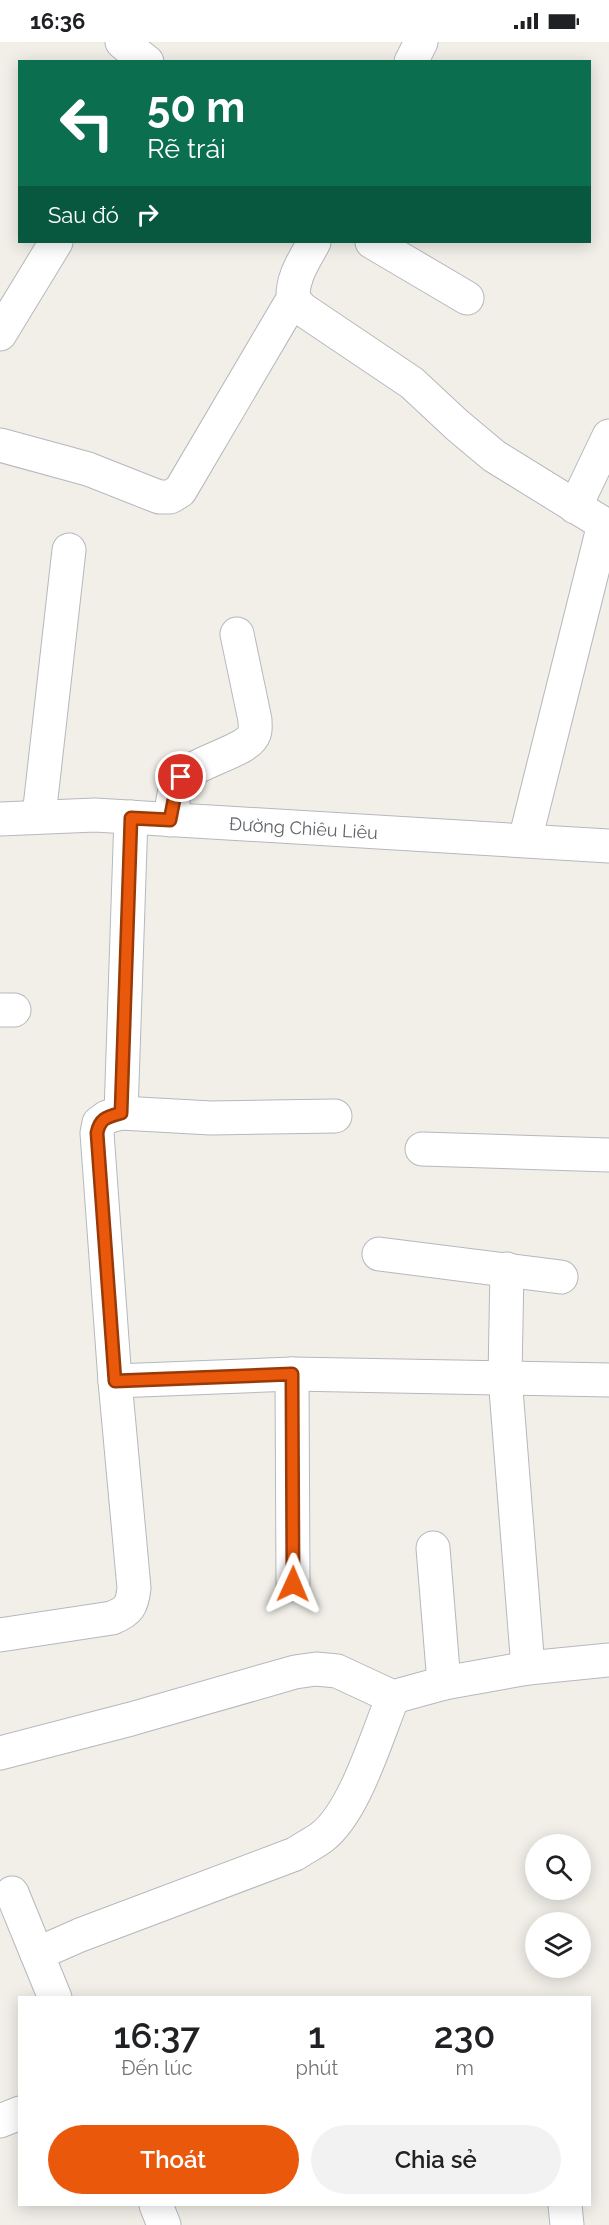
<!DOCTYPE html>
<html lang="vi">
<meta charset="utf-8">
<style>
body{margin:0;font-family:Raleway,sans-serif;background:#f2f2f2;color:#202124;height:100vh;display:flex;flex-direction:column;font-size:22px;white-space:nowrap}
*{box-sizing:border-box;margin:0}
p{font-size:20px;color:#757577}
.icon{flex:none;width:33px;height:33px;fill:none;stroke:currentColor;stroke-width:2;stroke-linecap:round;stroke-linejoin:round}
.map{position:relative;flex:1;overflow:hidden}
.sheet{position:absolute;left:18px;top:1954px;width:573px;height:210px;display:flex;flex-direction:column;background:#fff;border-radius:0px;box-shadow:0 3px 15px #0003}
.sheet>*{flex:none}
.guide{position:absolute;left:18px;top:18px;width:573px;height:183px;border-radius:0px;box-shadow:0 3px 15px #0003;background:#0b6e4f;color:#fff;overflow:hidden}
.buttons{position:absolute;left:525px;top:1792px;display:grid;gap:12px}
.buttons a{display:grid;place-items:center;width:66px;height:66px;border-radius:50%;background:#fff;box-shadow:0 3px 15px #0003;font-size:30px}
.pin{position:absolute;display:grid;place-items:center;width:51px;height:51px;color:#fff;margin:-26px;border:3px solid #fff;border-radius:50%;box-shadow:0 2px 6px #0007}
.me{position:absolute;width:66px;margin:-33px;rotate:1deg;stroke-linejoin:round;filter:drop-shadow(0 0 4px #0008)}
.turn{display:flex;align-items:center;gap:21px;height:126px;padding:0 30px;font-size:27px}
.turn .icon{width:78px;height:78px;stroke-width:2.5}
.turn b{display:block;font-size:42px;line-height:51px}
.then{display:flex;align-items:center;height:57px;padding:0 30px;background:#0003;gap:12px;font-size:22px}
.eta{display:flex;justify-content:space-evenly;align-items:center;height:102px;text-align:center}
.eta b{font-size:36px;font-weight:600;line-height:42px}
.action{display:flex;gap:12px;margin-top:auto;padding:12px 30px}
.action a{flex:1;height:69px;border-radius:36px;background:#ea580c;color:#fff;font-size:24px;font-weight:600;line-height:69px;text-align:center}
.action a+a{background:#f2f2f2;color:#202124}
.status{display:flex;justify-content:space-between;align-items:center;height:42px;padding:0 30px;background:#fff;direction:ltr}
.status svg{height:16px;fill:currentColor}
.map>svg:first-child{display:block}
</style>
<div class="status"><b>16:36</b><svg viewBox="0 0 49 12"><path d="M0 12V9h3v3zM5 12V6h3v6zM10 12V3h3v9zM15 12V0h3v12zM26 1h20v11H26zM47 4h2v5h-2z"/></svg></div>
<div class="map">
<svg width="609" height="2183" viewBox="0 0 609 2183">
<rect width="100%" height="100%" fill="#f1efe8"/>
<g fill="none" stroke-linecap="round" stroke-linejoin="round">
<g stroke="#b5b8bc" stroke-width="35">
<g id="minor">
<path d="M 122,0 L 147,20"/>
<path d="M 411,20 L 421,0"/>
<path d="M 372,200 L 467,256"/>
<path d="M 293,257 L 302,267 L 412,341 L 457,383 L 494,414 L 604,482 L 609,483"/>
<path d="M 0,292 L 56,200"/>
<path d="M 0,403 L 88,427 L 159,455 L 170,455 L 180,449 L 293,257 C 292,235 304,219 314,200"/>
<path d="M 575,465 L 609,394"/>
<path d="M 39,774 L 69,508"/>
<path id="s1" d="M 0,777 L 95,773 L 609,804"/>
<path d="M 170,778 C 172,766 173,748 180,738 C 193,719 248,710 254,692 C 256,688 255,683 255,678 L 237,592"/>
<path d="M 525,798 L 604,482"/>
<path d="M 0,968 L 14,968"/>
<path d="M 121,1071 L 131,775"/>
<path d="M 335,1074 L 211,1076 L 121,1071 L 107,1075 L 99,1081 L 97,1091 L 115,1339 L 292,1332 L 609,1338"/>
<path d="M 422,1107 L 609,1113"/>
<path d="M 379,1212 L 561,1235"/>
<path d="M 507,1227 L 505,1335 L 528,1626"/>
<path d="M 292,1332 L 293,1542"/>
<path d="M 433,1506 L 444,1641"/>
<path d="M 0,1593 L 112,1576 C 129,1569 132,1564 134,1546 L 115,1339"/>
<path d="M 0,1711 L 131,1677 L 295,1630 L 316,1627 L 337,1629 L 393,1655 L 444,1641 L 528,1626 L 609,1618"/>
<path d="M 12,1851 L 37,1912"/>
<path d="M 55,1956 L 37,1912 L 80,1893 L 295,1812 C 304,1806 314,1801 322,1795 C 355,1770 377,1693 393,1655"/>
<path d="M 0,2079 L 20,2071"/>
<path d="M 156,2163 L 164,2183"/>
<path d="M 565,2163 L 567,2183"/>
</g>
</g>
<use href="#minor" stroke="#fff" stroke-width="33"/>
</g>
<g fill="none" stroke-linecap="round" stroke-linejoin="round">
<g stroke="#983908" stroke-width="15">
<path id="route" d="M 181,735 L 177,742 L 170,778 L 131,776 L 121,1071 C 107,1075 100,1076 97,1091 L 115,1339 L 292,1332 L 293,1542"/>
</g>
<use href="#route" stroke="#ea580c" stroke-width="10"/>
</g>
<g text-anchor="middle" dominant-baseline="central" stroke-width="4.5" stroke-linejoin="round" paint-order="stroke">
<g font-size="18" fill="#5f6368" stroke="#fff">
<text stroke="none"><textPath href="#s1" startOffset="304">Đường Chiêu Liêu</textPath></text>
</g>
</g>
</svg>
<div class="buttons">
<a><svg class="icon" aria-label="search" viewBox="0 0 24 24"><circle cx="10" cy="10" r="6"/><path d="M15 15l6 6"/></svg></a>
<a><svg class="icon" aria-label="layers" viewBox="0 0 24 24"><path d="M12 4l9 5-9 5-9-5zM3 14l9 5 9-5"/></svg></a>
</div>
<div class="pin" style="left:181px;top:735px;background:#d93025"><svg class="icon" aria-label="arrive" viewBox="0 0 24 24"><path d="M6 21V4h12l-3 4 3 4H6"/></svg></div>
<svg class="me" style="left:293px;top:1542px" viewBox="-20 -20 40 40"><path d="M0-17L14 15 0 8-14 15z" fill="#ea580c" stroke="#fff" stroke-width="4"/></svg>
<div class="guide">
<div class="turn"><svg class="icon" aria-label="left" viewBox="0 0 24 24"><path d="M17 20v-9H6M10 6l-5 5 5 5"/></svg><div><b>50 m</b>Rẽ trái</div></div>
<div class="then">Sau đó<svg class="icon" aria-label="right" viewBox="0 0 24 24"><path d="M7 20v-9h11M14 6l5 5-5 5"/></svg></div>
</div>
<section class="sheet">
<div class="eta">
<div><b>16:37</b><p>Đến lúc</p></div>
<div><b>1</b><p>phút</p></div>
<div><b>230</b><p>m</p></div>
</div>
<div class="action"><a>Thoát</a><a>Chia sẻ</a></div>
</section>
</div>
